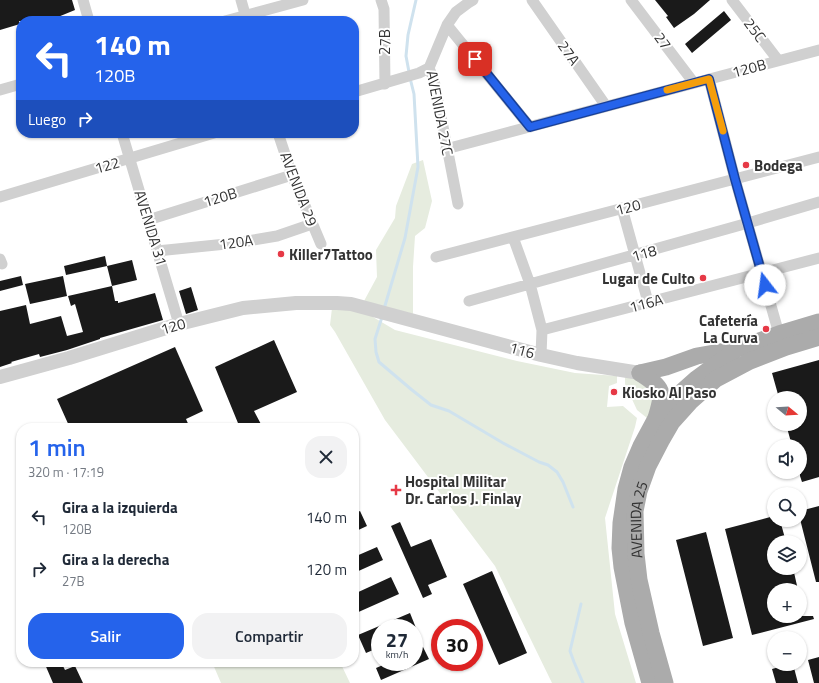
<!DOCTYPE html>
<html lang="es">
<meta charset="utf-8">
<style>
body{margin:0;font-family:"Titillium Web",sans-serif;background:#f2f2f3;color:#1f2937;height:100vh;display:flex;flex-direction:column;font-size:15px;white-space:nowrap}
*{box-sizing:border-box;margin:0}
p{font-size:13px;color:#747a83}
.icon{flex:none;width:22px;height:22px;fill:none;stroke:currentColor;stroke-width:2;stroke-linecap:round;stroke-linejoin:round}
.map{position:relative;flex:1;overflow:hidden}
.panel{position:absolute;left:16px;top:423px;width:343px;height:244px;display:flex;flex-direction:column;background:#fff;border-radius:16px;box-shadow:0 1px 3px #0004}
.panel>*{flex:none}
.top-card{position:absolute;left:16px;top:16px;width:343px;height:122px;border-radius:16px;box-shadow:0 1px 3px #0004;background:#2563eb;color:#fff;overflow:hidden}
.needle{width:26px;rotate:108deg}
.tools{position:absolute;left:767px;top:391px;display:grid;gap:8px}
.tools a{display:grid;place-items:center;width:40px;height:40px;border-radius:50%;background:#fff;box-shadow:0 1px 3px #0004;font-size:20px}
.speed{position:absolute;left:371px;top:619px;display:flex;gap:8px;font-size:20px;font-weight:700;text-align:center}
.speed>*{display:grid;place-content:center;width:52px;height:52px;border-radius:50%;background:#fff;box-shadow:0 1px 3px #0004;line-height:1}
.speed small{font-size:10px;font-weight:400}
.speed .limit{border:6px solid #d22;background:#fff;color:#111}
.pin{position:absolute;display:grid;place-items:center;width:34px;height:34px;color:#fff;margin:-17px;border-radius:8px;box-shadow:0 2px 6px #0006}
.me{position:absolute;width:44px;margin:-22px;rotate:345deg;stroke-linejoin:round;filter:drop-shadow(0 0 3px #0008)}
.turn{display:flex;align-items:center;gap:14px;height:84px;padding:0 12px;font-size:18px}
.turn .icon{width:52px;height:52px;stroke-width:2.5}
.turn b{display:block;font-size:28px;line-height:34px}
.then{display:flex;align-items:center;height:38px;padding:0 12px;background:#0003;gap:8px;font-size:15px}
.round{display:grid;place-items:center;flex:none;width:42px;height:42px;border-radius:16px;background:#f2f2f3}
.head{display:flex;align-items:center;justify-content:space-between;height:68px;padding:0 12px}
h1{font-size:24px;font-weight:600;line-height:30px;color:#2563eb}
.action{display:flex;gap:8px;margin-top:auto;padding:8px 12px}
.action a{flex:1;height:46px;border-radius:16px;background:#2563eb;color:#fff;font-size:16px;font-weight:600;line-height:46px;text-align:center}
.action a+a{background:#f2f2f3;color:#1f2937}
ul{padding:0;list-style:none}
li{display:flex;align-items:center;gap:12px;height:52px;padding:0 12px}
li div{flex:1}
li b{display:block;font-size:15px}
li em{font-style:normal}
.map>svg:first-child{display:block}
</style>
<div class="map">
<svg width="819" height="683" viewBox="0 0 819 683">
<rect width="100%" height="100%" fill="#fff"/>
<path fill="#e6ecdf" d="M 423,160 L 432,201 L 425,228 L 415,236 L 413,267 L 413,314 L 364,301 L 377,277 L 376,250 L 395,218 L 396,206 L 412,164 Z
M 351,304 L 395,330 L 517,361 L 575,373 L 617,376 L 617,383 L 609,386 L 607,407 L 623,406 L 637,418 L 635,427 L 605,518 L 615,614 L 636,683 L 552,683 L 495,566 L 385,420 L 335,332 L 330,325 L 332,308 Z
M 625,374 C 628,375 632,375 634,376 C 637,378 640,381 642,383 C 654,394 655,404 647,418 L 637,410 L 625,384 Z
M 212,662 L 340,662 L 350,683 L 221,683 Z"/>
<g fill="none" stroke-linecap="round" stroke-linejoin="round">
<path stroke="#cfe2ee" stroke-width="3" d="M 409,72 L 406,56 L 408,35 L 416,0
M 384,309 L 405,238 L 418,167 L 414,94 L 410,78
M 382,317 L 375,339 L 376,352 L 379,362 L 412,390 L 431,405 L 449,411 L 503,443 L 539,462 L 548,465 L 557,472 L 563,482 L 573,507
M 581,604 L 570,651 L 574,662 L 583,683"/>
</g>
<path fill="#1a1a1a" d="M 0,0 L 72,0 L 75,10 L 53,19 L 54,21 L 19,21 L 20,24 L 0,30 Z
M 655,0 L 710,0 L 694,14 L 674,28 L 666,17 L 668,16 Z
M 724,11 L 731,20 L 692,53 L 685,44 Z
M 105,256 L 107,266 L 66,275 L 64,266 Z
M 132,260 L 137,280 L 112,286 L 107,266 Z
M 21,276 L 23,285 L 0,291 L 0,281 Z
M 63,276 L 67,296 L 30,304 L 25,284 Z
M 112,286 L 115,301 L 118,301 L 118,303 L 155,293 L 163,320 L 100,338 L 100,339 L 67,350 L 40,357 L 39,354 L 11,362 L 12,363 L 0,367 L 0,311 L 26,305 L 30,324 L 61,316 L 67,336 L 83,332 L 75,304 L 71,306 L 68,296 Z
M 191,287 L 198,310 L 186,314 L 179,291 Z
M 274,340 L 297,392 L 254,411 L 263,428 L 240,428 L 215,367 Z
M 175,347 L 203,411 L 186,419 L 190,428 L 70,428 L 57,399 Z
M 819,360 L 819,477 L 802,482 L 800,476 L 800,446 L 792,446 L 786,424 L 800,424 L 800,398 L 779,398 L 772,373 Z
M 819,506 L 819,582 L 816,582 L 800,519 L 800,511 Z
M 360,511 L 367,526 L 354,532 L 354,514 Z
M 774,516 L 774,520 L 780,520 L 786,542 L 774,542 L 774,568 L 793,568 L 798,590 L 774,590 L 774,616 L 813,616 L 814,619 L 752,635 L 725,529 Z
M 400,522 L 411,547 L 431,539 L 447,577 L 428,585 L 432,594 L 423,598 L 391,526 Z
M 706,532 L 733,638 L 703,646 L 676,540 Z
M 377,547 L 383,560 L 354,573 L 354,557 Z
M 492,571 L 527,653 L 499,665 L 463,584 Z
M 391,577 L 399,594 L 354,614 L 354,594 Z
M 410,613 L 416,628 L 380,628 L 380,647 L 366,653 L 358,635 Z
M 423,647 L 429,659 L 381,680 L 376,668 L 390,662 L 414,662 L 414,651 Z
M 819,657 L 819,683 L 814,683 L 808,660 Z
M 44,662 L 61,662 L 65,670 L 75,666 L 83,683 L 53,683 Z
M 790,664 L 793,664 L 798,683 L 776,683 L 772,669 Z"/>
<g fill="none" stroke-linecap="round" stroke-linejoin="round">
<path stroke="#d0d0d0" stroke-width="11" d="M 83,0 L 89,21
M 241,0 L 247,21
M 381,0 L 384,9 L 385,84
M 532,0 L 606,106
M 631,0 L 694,83
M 732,0 L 778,60
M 225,21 L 303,0
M 447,25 L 530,127
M 709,79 L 735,179 L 779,334
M 0,90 L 21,84
M 354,92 L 419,73 L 429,68
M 122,133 L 179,324
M 278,133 L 292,175 L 321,244
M 446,149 L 819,50
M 0,197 L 214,133
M 458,204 L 434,80 L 429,68 L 447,25 L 456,12 L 468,3 L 473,0
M 622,208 L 648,302
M 148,220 L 292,175
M 513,237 L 530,284 L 542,330 L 541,355
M 157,251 L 236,243 L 277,236 L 312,224
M 436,257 L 819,157
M 0,259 L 2,264
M 469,301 L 748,223 L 819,202
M 542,330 L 819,258"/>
<path stroke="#d0d0d0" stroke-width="14" d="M 0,377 L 69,358 L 179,324 L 243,308 L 296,303 L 337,303 L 351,304 L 541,355 L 577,363 L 640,373"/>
<g stroke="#ababab" stroke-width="17">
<path d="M 640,373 L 666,367 L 697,356 L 731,350"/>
<path d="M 640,373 C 665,389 664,391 656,418"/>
<path d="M 650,683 L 633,623 L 622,567 L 620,548 L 621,523 L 626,489 L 632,467 L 641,446 L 655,420 L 678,395 L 696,379 L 737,349 L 779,334 L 819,322"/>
<path id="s1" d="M 665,683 L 651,633 L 639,580 L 636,554 L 635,511 L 639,491 L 648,466 L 661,441 L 672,422 L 690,402 L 716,379 L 750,361 L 786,347 L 819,337"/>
</g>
</g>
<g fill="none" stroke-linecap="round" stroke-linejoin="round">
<g stroke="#184099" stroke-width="10">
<path id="route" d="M 475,59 L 530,127 L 709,79 L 735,179 L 765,285"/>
</g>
<use href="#route" stroke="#2563eb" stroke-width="7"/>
<path stroke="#f59e0b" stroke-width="7" d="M 667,90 L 709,79 L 723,131"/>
</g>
<g fill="#e63946" stroke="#fff" stroke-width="1.5">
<circle cx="746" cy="165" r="4"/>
<circle cx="281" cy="254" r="4"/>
<circle cx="703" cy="278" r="4"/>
<circle cx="766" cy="329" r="4"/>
<circle cx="614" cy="392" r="4"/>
<path d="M394 484h4v4h4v4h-4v4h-4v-4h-4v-4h4z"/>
</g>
<g text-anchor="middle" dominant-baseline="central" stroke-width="4" stroke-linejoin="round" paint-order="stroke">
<g font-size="15" fill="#333" stroke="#fff">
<text transform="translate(755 30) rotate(53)">25C</text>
<text transform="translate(663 41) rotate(53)">27</text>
<text transform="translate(384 42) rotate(-90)">27B</text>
<text transform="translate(569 53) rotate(55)">27A</text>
<text transform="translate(749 68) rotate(-15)">120B</text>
<text transform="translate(440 113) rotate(79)">AVENIDA 27C</text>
<text transform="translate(107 165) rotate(-16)">122</text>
<text transform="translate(299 189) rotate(69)">AVENIDA 29</text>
<text transform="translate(220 197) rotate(-17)">120B</text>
<text transform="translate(628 207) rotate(-15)">120</text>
<text transform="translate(151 228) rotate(73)">AVENIDA 31</text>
<text transform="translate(236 242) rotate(-8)">120A</text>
<text transform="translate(644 253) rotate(-16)">118</text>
<text transform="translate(646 303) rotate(-15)">116A</text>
<text transform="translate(173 326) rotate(-16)">120</text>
<text transform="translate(522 350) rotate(15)">116</text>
<text stroke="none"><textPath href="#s1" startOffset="167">AVENIDA 25</textPath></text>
</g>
<g font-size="15" font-weight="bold" fill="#333" stroke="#fff" text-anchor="start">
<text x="754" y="165">Bodega</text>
<text x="289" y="254">Killer7Tattoo</text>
<text x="695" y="278" text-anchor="end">Lugar de Culto</text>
<text x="758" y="320" text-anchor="end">Cafetería<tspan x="758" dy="17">La Curva</tspan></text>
<text x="622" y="392">Kiosko Al Paso</text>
<text x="405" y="481">Hospital Militar<tspan x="405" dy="17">Dr. Carlos J. Finlay</tspan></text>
</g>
</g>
</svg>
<div class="tools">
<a><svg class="needle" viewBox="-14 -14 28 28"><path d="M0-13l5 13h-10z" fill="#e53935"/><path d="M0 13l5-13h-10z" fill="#747a83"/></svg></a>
<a><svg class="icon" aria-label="sound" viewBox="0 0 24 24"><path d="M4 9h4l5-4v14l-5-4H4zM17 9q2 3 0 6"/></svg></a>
<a><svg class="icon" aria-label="search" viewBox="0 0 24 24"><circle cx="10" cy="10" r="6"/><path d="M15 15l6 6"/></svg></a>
<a><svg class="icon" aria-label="layers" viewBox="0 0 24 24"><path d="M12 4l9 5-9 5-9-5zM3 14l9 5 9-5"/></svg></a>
<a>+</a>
<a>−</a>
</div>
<div class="speed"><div>27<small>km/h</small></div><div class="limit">30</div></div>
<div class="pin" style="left:475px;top:59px;background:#d93025"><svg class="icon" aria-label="arrive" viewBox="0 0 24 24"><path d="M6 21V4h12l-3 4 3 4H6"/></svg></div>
<svg class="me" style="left:765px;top:285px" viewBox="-20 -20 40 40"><circle r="19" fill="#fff"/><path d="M0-13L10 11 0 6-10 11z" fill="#2563eb"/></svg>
<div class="top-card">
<div class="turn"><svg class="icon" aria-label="left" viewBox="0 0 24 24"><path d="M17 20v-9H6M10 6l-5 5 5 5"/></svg><div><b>140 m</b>120B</div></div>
<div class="then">Luego<svg class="icon" aria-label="right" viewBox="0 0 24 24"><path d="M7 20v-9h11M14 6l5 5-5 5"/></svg></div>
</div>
<section class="panel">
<div class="head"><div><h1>1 min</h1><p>320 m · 17:19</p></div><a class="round"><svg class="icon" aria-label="close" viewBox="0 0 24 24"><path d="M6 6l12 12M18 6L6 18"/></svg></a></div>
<ul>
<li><svg class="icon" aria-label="left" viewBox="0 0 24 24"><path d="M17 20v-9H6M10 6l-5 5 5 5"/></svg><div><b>Gira a la izquierda</b><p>120B</p></div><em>140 m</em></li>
<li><svg class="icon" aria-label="right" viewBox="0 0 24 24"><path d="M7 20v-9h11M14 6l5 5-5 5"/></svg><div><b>Gira a la derecha</b><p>27B</p></div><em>120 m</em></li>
</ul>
<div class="action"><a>Salir</a><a>Compartir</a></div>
</section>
</div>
